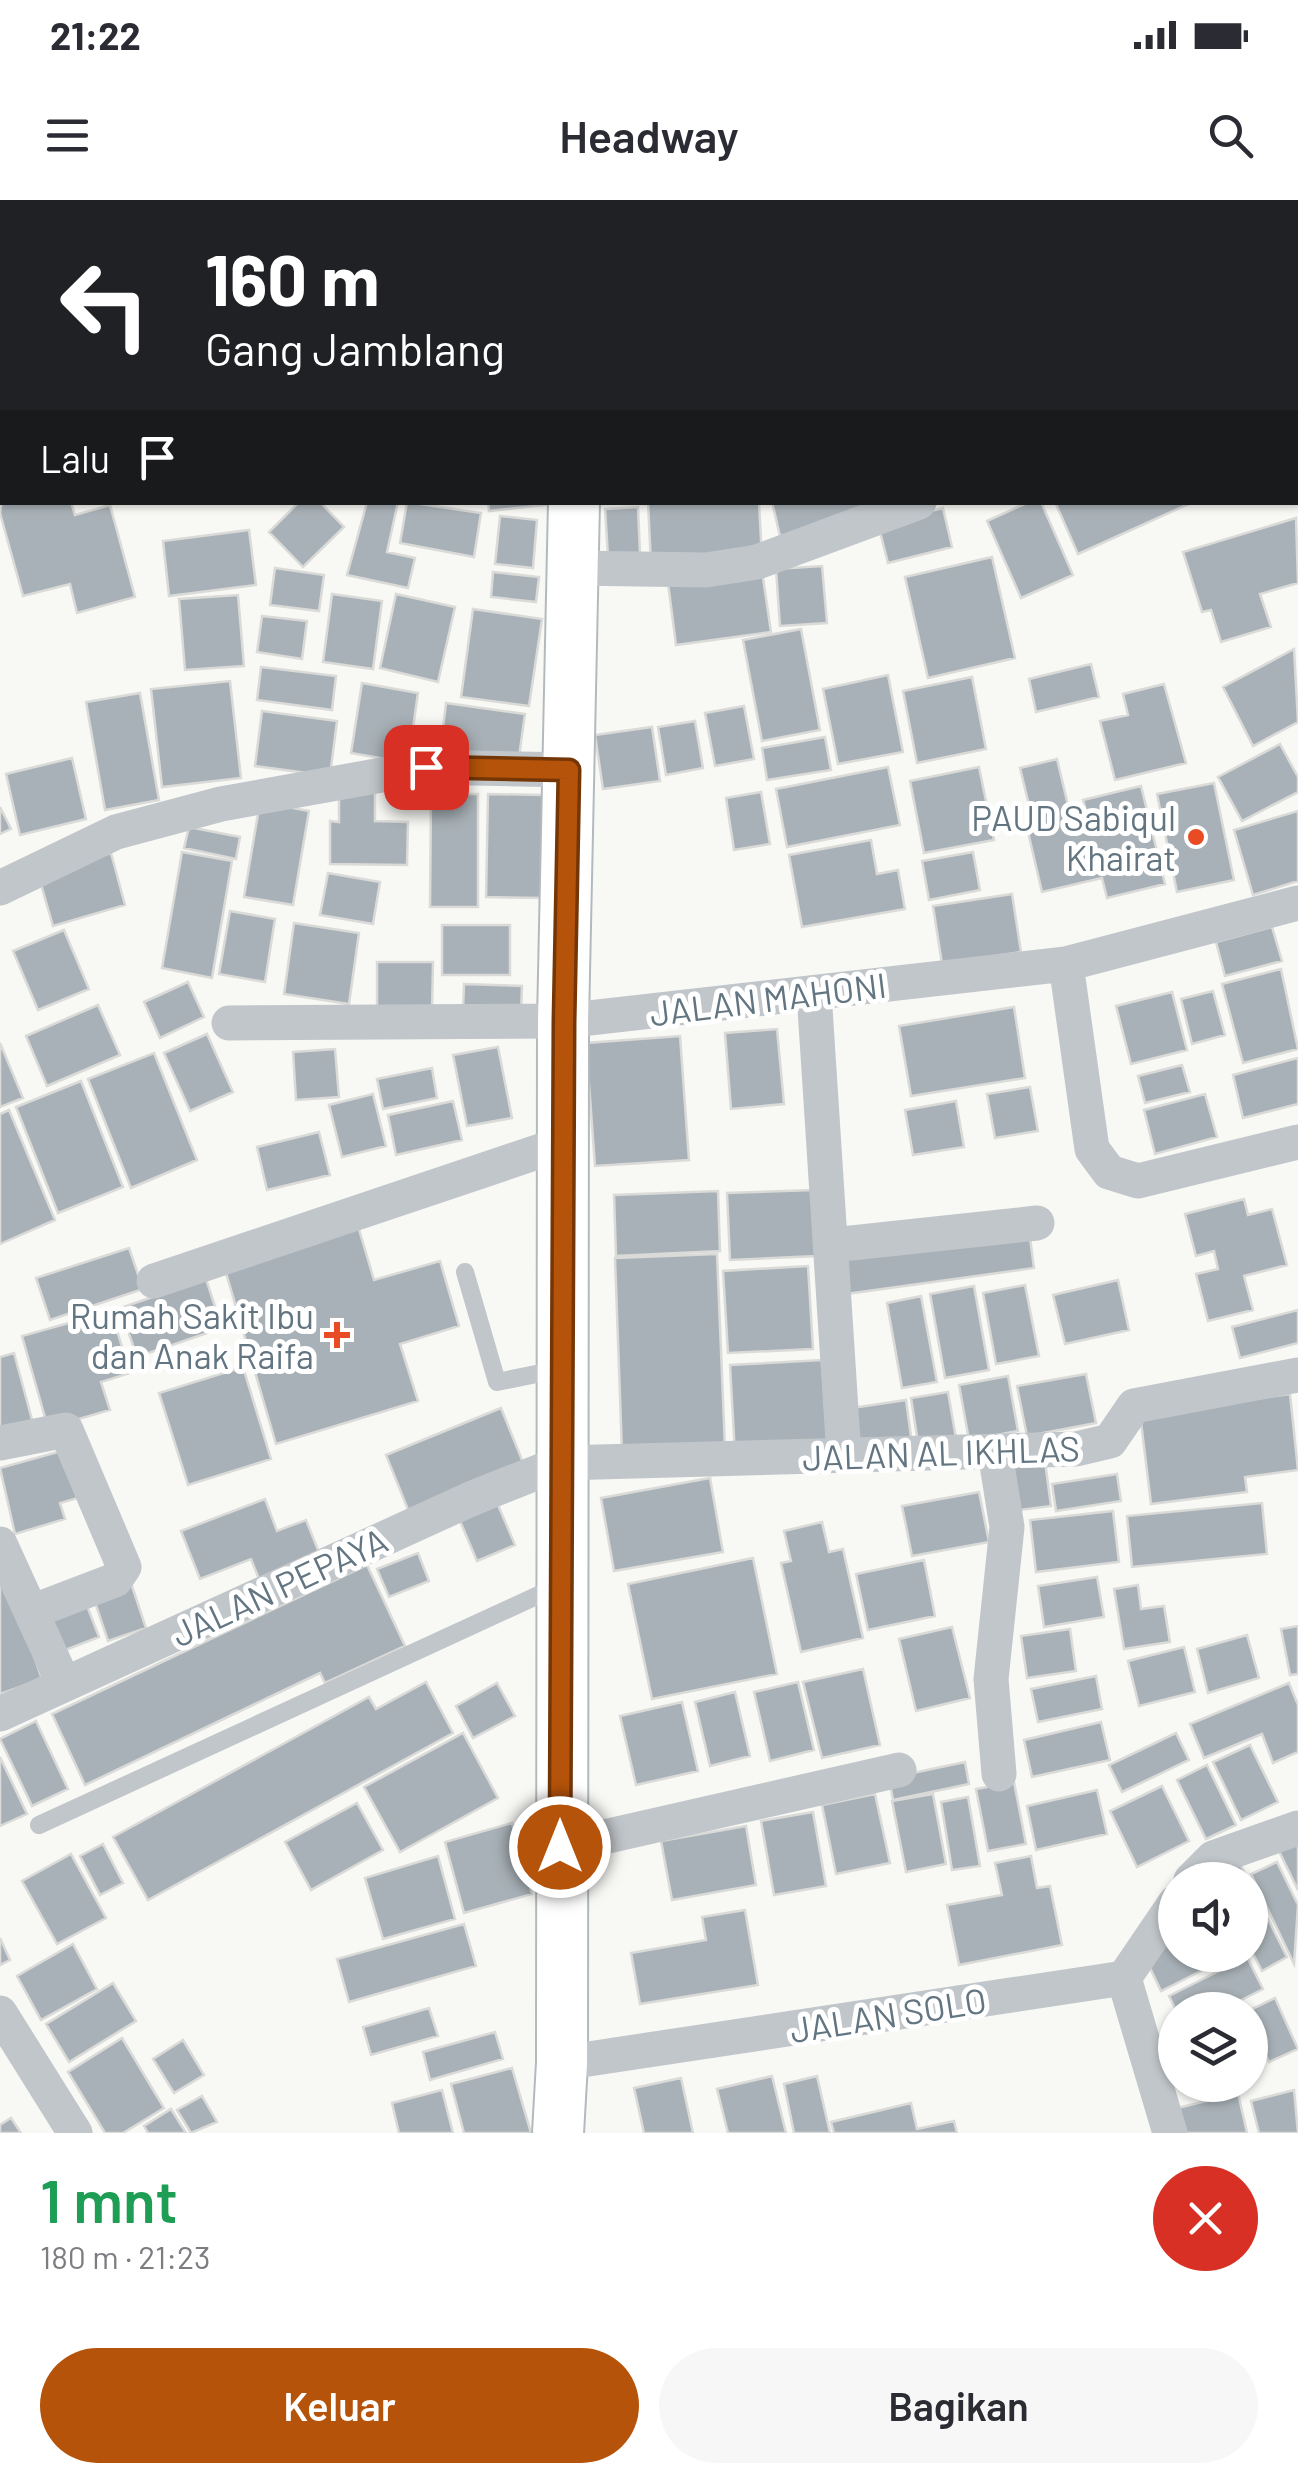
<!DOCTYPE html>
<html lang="id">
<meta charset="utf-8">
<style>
body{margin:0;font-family:Barlow,sans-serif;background:#f7f7f7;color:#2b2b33;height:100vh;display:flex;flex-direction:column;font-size:38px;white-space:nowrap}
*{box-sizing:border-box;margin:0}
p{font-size:32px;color:#7c7c81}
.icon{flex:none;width:55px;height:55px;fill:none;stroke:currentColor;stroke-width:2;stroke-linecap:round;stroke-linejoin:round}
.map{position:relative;height:1933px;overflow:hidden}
.sheet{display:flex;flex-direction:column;background:#fff;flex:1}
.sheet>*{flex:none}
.top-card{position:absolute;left:0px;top:0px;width:1300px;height:305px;box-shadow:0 2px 8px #0004;background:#202124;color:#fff;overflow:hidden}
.controls{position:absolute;left:1158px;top:1662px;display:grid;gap:20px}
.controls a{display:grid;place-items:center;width:110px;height:110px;border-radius:50%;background:#fff;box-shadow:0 2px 8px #0004;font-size:50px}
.pin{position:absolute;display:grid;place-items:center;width:85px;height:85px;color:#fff;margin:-42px;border-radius:20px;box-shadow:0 5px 15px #0006}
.me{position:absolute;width:110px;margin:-55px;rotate:0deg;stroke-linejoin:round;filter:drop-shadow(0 0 8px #0008)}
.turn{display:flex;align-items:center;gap:35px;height:210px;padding:0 40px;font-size:45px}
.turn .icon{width:130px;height:130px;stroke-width:2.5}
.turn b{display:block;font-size:70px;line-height:85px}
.then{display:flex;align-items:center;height:95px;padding:0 40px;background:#0003;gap:20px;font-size:38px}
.round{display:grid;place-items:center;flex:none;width:105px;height:105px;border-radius:52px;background:#f7f7f7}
.overview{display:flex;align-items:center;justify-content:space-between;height:170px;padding:0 40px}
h1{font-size:60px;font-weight:600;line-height:75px;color:#1e9e55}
.cta{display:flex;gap:20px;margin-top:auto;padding:20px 40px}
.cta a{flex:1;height:115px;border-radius:60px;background:#b45309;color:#fff;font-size:40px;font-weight:600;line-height:115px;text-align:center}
.cta a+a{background:#f7f7f7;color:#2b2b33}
.status{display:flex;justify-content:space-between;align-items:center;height:70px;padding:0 50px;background:#fff;direction:ltr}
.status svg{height:28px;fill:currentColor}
header{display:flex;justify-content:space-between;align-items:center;height:130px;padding:0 40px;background:#fff;font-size:45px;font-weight:600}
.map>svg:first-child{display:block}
</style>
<div class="status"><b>21:22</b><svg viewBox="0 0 49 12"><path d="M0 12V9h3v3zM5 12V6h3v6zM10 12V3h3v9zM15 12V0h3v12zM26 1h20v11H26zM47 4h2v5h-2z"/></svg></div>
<header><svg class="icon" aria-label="menu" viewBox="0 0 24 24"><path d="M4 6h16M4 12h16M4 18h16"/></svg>Headway<svg class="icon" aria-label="search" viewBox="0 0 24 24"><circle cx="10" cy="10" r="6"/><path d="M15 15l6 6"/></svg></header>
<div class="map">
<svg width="1298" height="1933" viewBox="0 0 1298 1933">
<rect width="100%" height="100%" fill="#f8f8f5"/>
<path fill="#a8b1b7" stroke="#dadad8" stroke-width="2.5" d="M 50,0 L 141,0 L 141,2 L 50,2 Z
M 155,0 L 271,0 L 272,2 L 155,2 Z
M 423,0 L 507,0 L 507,2 L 424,2 Z
M 623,0 L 702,0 L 702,2 L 623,2 Z
M 728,0 L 845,0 L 845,2 L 729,2 Z
M 928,0 L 989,0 L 989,2 L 929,2 Z
M 1253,0 L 1298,0 L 1298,38 L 1298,2 L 1246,2 Z
M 2,295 L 2,302 L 71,302 L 75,315 L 110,305 L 135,397 L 77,413 L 70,384 L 23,396 L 0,313 Z
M 299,302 L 320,302 L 344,327 L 303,367 L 269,332 Z
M 367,302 L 398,302 L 387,352 L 415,358 L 408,388 L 347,375 Z
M 407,302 L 481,313 L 474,357 L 400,343 Z
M 488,302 L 544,302 L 545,305 L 489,311 Z
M 759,302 L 762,358 L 651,363 L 648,303 Z
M 772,302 L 864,302 L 868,317 L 780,336 Z
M 1029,302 L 1041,302 L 1073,375 L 1021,398 L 987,321 Z
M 1055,302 L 1193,302 L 1078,354 Z
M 638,307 L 640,354 L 608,356 L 605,309 Z
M 943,308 L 952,347 L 888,363 L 878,324 Z
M 500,316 L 537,320 L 533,368 L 495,364 Z
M 1296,318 L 1298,383 L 1260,394 L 1271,427 L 1221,442 L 1211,410 L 1202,412 L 1183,352 Z
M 249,330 L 256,385 L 169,396 L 163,341 Z
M 992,357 L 1015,458 L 928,478 L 905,377 Z
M 822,366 L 827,423 L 780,426 L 776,369 Z
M 275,368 L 324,375 L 319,411 L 270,405 Z
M 762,371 L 771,432 L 676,445 L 668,383 Z
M 493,372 L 539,377 L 536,402 L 491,397 Z
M 332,394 L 382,401 L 373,469 L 323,462 Z
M 396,394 L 455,407 L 438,482 L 380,468 Z
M 238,395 L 244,466 L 185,470 L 179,399 Z
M 473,409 L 542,419 L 529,506 L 461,497 Z
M 262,416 L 307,421 L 302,459 L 257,452 Z
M 801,429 L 820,530 L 762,541 L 743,440 Z
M 1294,449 L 1298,522 L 1253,546 L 1223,487 Z
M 1091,464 L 1099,497 L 1036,512 L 1029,479 Z
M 261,467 L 336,476 L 332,510 L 257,500 Z
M 888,475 L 903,552 L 838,564 L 823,489 Z
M 972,477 L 986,549 L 917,563 L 903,491 Z
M 230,481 L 241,578 L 162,587 L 151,489 Z
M 362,483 L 418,493 L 408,563 L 351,553 Z
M 1164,484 L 1186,563 L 1115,580 L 1100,521 L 1128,515 L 1123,494 Z
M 140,493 L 159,600 L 105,610 L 86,502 Z
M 446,503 L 525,514 L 518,564 L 440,553 Z
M 744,506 L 754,559 L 715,566 L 705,513 Z
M 262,511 L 337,521 L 330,576 L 255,566 Z
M 695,521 L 703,568 L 666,575 L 658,527 Z
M 652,527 L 660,581 L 603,589 L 595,535 Z
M 825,537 L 831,570 L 767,580 L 762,548 Z
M 1280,544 L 1298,577 L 1298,592 L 1242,621 L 1218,577 Z
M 72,558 L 86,619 L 20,635 L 6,574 Z
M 1057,559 L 1072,622 L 1088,618 L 1083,600 L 1141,586 L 1165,684 L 1107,698 L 1102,678 L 1042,692 L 1028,632 L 1035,630 L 1020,568 Z
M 888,567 L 900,625 L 787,647 L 776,589 Z
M 979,567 L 994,640 L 924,653 L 910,581 Z
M 1214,583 L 1234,680 L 1177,692 L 1157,594 Z
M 339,585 L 375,586 L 375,621 L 408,622 L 407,665 L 330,664 L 330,621 L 339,622 Z
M 761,592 L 770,644 L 734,650 L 726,598 Z
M 431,594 L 478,594 L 478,707 L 430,707 Z
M 488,594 L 543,595 L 542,698 L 486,697 Z
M 260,602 L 309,611 L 293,705 L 244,697 Z
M 0,607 L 11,629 L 0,634 Z
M 1298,611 L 1298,681 L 1253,695 L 1234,630 Z
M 189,627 L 240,637 L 236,659 L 184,648 Z
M 871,640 L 877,674 L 898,670 L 905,709 L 802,727 L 789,655 Z
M 182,652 L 232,661 L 212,778 L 162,768 Z
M 973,652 L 980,690 L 929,700 L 922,661 Z
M 111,653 L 125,705 L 53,726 L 38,674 Z
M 328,673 L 380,682 L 373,724 L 320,715 Z
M 1012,694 L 1021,752 L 942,764 L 933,706 Z
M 230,711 L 275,719 L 265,782 L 219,774 Z
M 294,723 L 359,733 L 349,804 L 284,794 Z
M 442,725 L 510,725 L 510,775 L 442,775 Z
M 1272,727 L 1282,761 L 1225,776 L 1216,742 Z
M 64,730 L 89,789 L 38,810 L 13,751 Z
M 377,762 L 433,762 L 432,810 L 377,809 Z
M 1281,769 L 1298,849 L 1243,863 L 1222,784 Z
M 188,782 L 204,817 L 160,838 L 144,802 Z
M 464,784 L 522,786 L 521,814 L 463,811 Z
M 1213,791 L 1225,835 L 1192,844 L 1181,799 Z
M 1172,792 L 1187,850 L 1131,864 L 1116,806 Z
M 98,805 L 120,855 L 47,886 L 26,836 Z
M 1014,807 L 1025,878 L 911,896 L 899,826 Z
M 777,829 L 784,904 L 731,909 L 725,833 Z
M 207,834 L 233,892 L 190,911 L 164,853 Z
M 680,836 L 689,960 L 595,966 L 586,843 Z
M 0,843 L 23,898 L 0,907 Z
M 498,847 L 512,918 L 467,926 L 453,855 Z
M 335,849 L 339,897 L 296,900 L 293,852 Z
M 154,853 L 197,960 L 131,988 L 88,879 Z
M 1298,858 L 1298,904 L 1243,918 L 1233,875 Z
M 1182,865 L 1190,892 L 1145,903 L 1138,876 Z
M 432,868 L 437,898 L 383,909 L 377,879 Z
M 81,881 L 123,987 L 58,1013 L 16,907 Z
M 1030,887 L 1038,931 L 995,938 L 987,894 Z
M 373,894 L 386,946 L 342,957 L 329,905 Z
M 1205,894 L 1217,937 L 1155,954 L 1144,910 Z
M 453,901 L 462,940 L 396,955 L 388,915 Z
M 956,901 L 964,947 L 913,955 L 905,910 Z
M 9,910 L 55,1020 L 0,1044 L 0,914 Z
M 319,932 L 330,975 L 267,990 L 257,947 Z
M 814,990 L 817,1056 L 730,1060 L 727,993 Z
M 718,991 L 720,1051 L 616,1056 L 614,995 Z
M 1244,999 L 1248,1015 L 1272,1009 L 1287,1065 L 1244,1076 L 1253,1110 L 1208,1121 L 1196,1074 L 1218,1069 L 1214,1051 L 1196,1056 L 1185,1014 Z
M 358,1026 L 374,1080 L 440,1061 L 459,1126 L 400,1144 L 418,1201 L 276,1244 L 224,1066 Z
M 1029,1030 L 1034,1068 L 846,1094 L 842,1056 Z
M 129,1048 L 143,1089 L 50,1120 L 36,1078 Z
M 717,1054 L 725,1248 L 622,1252 L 615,1058 Z
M 808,1066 L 813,1149 L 728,1153 L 723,1071 Z
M 206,1079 L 222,1128 L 137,1157 L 120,1108 Z
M 1118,1080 L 1129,1130 L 1065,1144 L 1053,1095 Z
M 1025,1085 L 1039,1156 L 996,1164 L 983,1093 Z
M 974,1086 L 989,1170 L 945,1178 L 930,1094 Z
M 921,1096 L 937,1182 L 902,1188 L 887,1103 Z
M 1298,1110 L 1298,1143 L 1240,1158 L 1232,1127 Z
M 83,1119 L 86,1129 L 114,1121 L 130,1173 L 101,1182 L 110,1210 L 48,1228 L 22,1136 Z
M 14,1153 L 34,1227 L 0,1236 L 0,1157 Z
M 822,1160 L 828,1250 L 735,1255 L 730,1165 Z
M 243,1167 L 271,1259 L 188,1285 L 159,1193 Z
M 1086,1174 L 1096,1223 L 1027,1236 L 1017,1186 Z
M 1008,1176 L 1018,1231 L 969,1240 L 959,1185 Z
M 948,1192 L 956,1238 L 918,1243 L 911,1198 Z
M 1290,1194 L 1298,1270 L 1245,1277 L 1247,1292 L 1151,1304 L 1140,1214 Z
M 906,1200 L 912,1244 L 858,1252 L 852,1208 Z
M 501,1208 L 524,1265 L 409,1312 L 386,1255 Z
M 72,1248 L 85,1296 L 60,1303 L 65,1319 L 15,1334 L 0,1268 Z
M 1044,1254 L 1051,1306 L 1013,1311 L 1005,1259 Z
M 1117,1274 L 1121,1301 L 1056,1311 L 1052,1284 Z
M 710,1278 L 723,1352 L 614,1371 L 601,1298 Z
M 979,1292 L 989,1342 L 912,1356 L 902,1306 Z
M 265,1299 L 277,1331 L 306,1320 L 320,1355 L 259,1379 L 251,1359 L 200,1379 L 181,1331 Z
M 1262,1303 L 1267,1354 L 1132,1367 L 1127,1316 Z
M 498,1305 L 515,1345 L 477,1361 L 460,1321 Z
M 1113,1311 L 1119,1362 L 1036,1372 L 1030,1320 Z
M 822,1322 L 829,1352 L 843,1349 L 863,1438 L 801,1452 L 781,1363 L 791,1361 L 784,1331 Z
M 418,1353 L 429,1381 L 389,1397 L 377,1369 Z
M 753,1358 L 777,1474 L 652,1499 L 628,1384 Z
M 924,1360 L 935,1416 L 868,1430 L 856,1374 Z
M 367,1365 L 405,1446 L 325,1483 L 320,1473 L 85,1585 L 52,1514 Z
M 1097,1377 L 1104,1417 L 1044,1427 L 1038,1386 Z
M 8,1382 L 42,1479 L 0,1494 L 0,1384 Z
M 131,1383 L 146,1428 L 108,1441 L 93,1396 Z
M 1138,1385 L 1141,1409 L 1164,1406 L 1170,1442 L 1124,1449 L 1114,1389 Z
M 84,1398 L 99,1437 L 55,1454 L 41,1414 Z
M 1298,1426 L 1298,1474 L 1290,1475 L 1281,1429 Z
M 952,1427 L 970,1498 L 916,1511 L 899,1439 Z
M 1070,1429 L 1076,1471 L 1027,1478 L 1021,1436 Z
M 1247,1435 L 1259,1478 L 1208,1493 L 1197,1449 Z
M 1184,1447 L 1195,1492 L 1139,1506 L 1128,1461 Z
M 863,1469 L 880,1545 L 822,1558 L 803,1482 Z
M 1096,1476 L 1102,1509 L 1038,1522 L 1031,1489 Z
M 426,1482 L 453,1533 L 148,1700 L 113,1637 L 369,1497 L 376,1509 Z
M 798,1482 L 814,1550 L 770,1561 L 754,1492 Z
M 497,1483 L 515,1516 L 473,1538 L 456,1506 Z
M 1289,1483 L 1298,1505 L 1298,1552 L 1273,1563 L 1262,1534 L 1204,1558 L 1190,1524 Z
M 735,1492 L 750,1556 L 710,1566 L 695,1502 Z
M 682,1502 L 698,1571 L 636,1585 L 620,1516 Z
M 36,1521 L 68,1589 L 32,1606 L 0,1539 Z
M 1101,1522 L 1110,1560 L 1032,1577 L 1024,1540 Z
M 463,1533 L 498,1598 L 400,1652 L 364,1587 Z
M 1176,1533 L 1189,1560 L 1122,1592 L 1109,1565 Z
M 1250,1545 L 1278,1602 L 1241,1620 L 1213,1562 Z
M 0,1557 L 27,1614 L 0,1626 Z
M 965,1562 L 969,1584 L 893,1600 L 889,1578 Z
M 1207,1565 L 1236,1625 L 1206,1639 L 1177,1580 Z
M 1014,1582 L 1026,1644 L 988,1651 L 976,1589 Z
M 1162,1586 L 1189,1641 L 1137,1667 L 1110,1611 Z
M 1097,1590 L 1107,1634 L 1036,1650 L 1027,1606 Z
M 875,1594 L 890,1663 L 836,1674 L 822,1605 Z
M 933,1594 L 946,1664 L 906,1672 L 892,1601 Z
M 968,1597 L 980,1666 L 952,1670 L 941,1602 Z
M 357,1603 L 383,1650 L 311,1690 L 285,1642 Z
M 813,1612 L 826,1686 L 774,1695 L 761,1621 Z
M 512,1623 L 532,1694 L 464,1713 L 445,1642 Z
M 746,1626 L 756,1685 L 672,1700 L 661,1641 Z
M 1298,1634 L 1298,1690 L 1276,1645 Z
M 103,1644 L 123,1683 L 100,1695 L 80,1656 Z
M 71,1654 L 106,1718 L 57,1744 L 22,1681 Z
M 438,1656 L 455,1719 L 383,1739 L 365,1678 Z
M 1031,1656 L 1037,1688 L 1050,1686 L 1062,1745 L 959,1765 L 947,1705 L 1002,1695 L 995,1663 Z
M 1277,1662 L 1298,1705 L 1294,1764 L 1251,1674 Z
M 1240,1664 L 1248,1680 L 1217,1680 L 1215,1676 Z
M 1250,1683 L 1287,1757 L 1262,1771 L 1250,1748 Z
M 745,1710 L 758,1785 L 640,1804 L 631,1753 L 706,1740 L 702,1717 Z
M 464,1724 L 476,1766 L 349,1802 L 337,1759 Z
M 1175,1737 L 1175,1755 L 1233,1755 L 1161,1791 L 1143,1753 Z
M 0,1738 L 10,1760 L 0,1765 Z
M 73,1744 L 97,1789 L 41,1820 L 17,1776 Z
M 1247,1757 L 1263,1789 L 1222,1810 L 1176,1810 L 1169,1796 Z
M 113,1783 L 136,1821 L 69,1862 L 46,1824 Z
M 1275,1798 L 1298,1849 L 1269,1862 L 1250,1821 L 1250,1810 Z
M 429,1808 L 438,1836 L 371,1855 L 363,1827 Z
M 495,1832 L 503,1859 L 430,1880 L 423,1852 Z
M 122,1838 L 164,1908 L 123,1933 L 105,1933 L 68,1872 Z
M 183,1840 L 204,1875 L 174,1893 L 153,1859 Z
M 1250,1846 L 1261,1868 L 1250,1873 Z
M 512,1868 L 531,1933 L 464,1933 L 451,1884 Z
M 772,1876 L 786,1933 L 728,1933 L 717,1889 Z
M 817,1876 L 830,1933 L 794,1933 L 784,1884 Z
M 681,1878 L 693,1933 L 644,1933 L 634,1888 Z
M 1198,1885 L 1225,1885 L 1203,1895 Z
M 442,1890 L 453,1933 L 399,1933 L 392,1903 Z
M 1294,1890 L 1298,1933 L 1259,1933 L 1251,1901 Z
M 1238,1893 L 1247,1933 L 1175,1933 L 1170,1910 Z
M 202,1896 L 217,1922 L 191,1933 L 177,1910 Z
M 911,1903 L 917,1929 L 954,1921 L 957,1933 L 834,1933 L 831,1922 Z
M 171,1909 L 186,1933 L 148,1933 L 144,1926 Z
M 11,1918 L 21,1933 L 0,1933 L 0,1925 Z"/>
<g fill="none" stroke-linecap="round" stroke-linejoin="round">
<g stroke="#b3babe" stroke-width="54">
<path id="secondary" d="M 575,2 L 575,0
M 558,1933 L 562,1863 L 563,821 L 574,302"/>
</g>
<path stroke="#c1c6ca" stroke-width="18" d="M 465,1072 L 497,1182 L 561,1169
M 39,1625 L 556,1387"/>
<path stroke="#c1c6ca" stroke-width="35" d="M 1157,0 L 1159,2
M 0,171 L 2,194
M 573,368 L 706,370 L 757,362 L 919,302
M 0,688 L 116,632 L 221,604 L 426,567 L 569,570
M 1066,764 L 1092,949 L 1109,972 L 1138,981 L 1298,942
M 814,793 L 844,1256
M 229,823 L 563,821 L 1066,764 L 1298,703
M 833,1045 L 1037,1023
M 154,1081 L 564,943
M 0,1243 L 66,1230 L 124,1367 L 115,1380 L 31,1412
M 995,1252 L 1007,1327 L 991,1479 L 999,1574
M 0,1344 L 64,1484
M 0,1514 L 475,1297 L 561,1263 L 1076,1249 L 1110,1241 L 1134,1206 L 1298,1175
M 560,1647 L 899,1570
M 1191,1680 L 1213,1658 L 1298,1628
M 1124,1778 L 1170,1933
M 0,1813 L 75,1933
M 562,1863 L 1124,1778 L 1175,1703"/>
<use href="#secondary" stroke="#fff" stroke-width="50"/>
</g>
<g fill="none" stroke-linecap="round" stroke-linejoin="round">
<g stroke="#753606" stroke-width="25">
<path id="route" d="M 426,567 L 569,570 L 564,822 L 560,1647"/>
</g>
<use href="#route" stroke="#b45309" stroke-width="18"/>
</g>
<g fill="#e94b25" stroke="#fff" stroke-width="4">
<circle cx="1196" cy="637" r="10"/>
<path d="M332 1120h10v10h10v10h-10v10h-10v-10h-10v-10h10z"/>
</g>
<g text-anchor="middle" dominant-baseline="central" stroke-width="10" stroke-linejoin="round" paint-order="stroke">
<g font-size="35" fill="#627581" stroke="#fff" text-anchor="end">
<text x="1176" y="617">PAUD Sabiqul<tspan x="1176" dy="40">Khairat</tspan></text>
<text x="314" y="1115">Rumah Sakit Ibu<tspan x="314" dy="40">dan Anak Raifa</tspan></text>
</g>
<g font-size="35" fill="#627581" stroke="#fff">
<text transform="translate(768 798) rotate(-7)">JALAN MAHONI</text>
<text transform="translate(941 1252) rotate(-2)">JALAN AL IKHLAS</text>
<text transform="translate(279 1386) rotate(-25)">JALAN PEPAYA</text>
<text transform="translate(888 1814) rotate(-9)">JALAN SOLO</text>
</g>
</g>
</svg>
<div class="controls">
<a><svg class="icon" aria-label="sound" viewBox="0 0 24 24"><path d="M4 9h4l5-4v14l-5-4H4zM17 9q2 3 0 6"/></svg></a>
<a><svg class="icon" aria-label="layers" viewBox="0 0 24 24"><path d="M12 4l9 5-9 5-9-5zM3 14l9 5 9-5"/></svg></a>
</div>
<div class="pin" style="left:426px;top:567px;background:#d93025"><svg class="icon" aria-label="arrive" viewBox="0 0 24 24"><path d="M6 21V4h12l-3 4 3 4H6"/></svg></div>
<svg class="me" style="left:560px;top:1647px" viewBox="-20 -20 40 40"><circle r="17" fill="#b45309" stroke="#fff" stroke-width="3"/><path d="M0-11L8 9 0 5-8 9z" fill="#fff"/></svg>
<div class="top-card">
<div class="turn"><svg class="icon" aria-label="left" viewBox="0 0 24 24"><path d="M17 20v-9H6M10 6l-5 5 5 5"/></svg><div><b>160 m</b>Gang Jamblang</div></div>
<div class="then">Lalu<svg class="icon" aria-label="arrive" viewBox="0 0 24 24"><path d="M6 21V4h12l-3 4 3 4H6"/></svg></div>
</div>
</div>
<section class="sheet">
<div class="overview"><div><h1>1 mnt</h1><p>180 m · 21:23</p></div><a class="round" style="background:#d93025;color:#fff"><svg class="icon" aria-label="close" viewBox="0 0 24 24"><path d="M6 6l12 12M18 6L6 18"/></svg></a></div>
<div class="cta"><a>Keluar</a><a>Bagikan</a></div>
</section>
